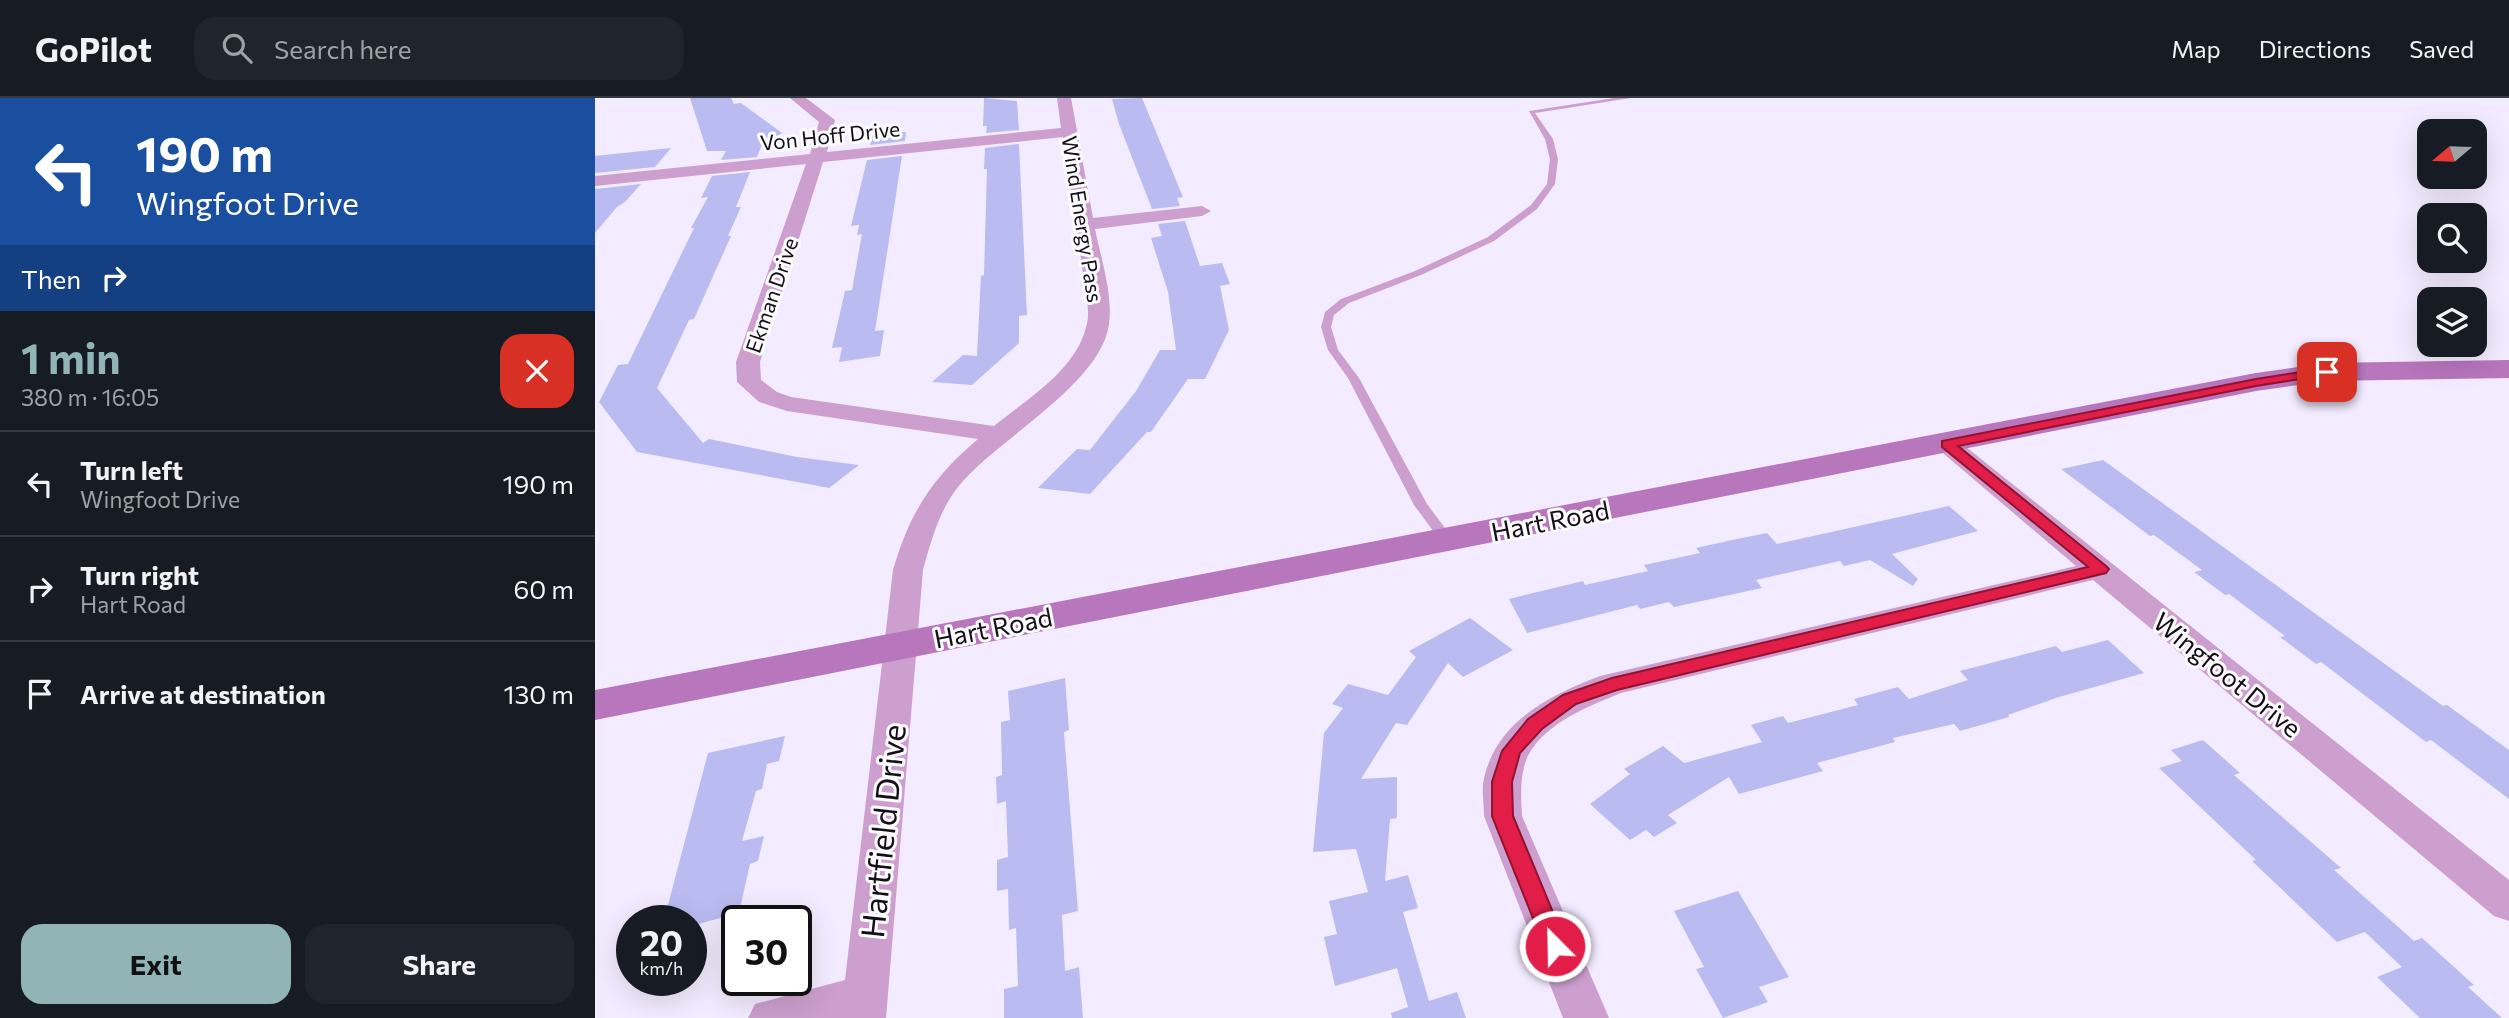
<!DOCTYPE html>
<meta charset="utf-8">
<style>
body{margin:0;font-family:Commissioner,sans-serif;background:#20242c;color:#f1f3f6;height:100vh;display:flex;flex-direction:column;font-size:26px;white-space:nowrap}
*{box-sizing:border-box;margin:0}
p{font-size:23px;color:#9ea1a6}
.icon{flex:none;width:38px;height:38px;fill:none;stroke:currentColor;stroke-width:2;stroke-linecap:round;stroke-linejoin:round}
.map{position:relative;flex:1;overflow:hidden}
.side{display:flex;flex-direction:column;background:#171b24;width:595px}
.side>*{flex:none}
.banner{background:#1a4fa0;color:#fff;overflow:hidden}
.needle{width:46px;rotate:251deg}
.fabs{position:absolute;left:1822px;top:21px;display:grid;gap:14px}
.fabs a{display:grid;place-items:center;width:70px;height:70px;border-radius:14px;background:#171b24;box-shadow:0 7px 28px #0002;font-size:35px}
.speed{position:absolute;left:21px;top:807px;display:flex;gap:14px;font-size:35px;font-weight:700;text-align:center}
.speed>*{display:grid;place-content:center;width:91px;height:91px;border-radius:50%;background:#171b24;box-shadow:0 7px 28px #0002;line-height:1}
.speed small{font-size:18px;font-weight:400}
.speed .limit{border:4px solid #111;border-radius:10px;background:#fff;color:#111}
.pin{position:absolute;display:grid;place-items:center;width:60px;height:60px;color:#fff;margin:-30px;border-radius:14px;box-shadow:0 4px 10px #0006}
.me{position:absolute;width:77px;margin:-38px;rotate:337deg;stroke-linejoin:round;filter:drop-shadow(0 0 5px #0008)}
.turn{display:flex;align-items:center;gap:24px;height:147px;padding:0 21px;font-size:32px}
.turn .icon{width:91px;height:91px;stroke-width:2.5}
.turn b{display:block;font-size:49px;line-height:60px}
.then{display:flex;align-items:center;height:66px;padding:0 21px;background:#0003;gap:14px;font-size:26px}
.round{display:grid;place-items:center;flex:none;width:74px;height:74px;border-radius:21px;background:#20242c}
.overview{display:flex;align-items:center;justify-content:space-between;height:119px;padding:0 21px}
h1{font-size:42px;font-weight:700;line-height:52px;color:#91b4b7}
.action{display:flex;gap:14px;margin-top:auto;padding:14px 21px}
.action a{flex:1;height:80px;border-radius:21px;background:#91b4b7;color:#111;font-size:28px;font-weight:700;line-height:80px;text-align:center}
.action a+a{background:#20242c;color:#f1f3f6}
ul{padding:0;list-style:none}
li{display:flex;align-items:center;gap:21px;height:105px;padding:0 21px;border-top:2px solid #363941}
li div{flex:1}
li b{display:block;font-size:26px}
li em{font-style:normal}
header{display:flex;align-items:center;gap:42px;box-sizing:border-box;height:98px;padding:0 35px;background:#171b24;border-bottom:2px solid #363941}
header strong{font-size:33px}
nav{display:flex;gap:38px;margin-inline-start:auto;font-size:24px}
.search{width:490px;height:63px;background:#20242c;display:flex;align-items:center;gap:18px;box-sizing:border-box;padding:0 24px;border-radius:21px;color:#9ea1a6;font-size:26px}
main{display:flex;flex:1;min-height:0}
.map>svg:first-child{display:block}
</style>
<header>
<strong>GoPilot</strong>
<div class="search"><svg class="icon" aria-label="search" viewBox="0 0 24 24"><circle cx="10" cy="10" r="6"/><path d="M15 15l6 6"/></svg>Search here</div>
<nav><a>Map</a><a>Directions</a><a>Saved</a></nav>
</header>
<main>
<section class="side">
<div class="banner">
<div class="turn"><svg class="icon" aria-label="left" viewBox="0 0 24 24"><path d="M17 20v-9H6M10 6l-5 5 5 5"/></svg><div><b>190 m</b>Wingfoot Drive</div></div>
<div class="then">Then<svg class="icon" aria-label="right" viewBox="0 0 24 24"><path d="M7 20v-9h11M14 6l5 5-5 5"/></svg></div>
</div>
<div class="overview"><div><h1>1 min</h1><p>380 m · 16:05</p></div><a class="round" style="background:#d93025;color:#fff"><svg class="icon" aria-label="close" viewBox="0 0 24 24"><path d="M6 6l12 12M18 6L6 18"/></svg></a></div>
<ul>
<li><svg class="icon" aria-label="left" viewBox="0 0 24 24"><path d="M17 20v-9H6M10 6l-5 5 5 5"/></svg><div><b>Turn left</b><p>Wingfoot Drive</p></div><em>190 m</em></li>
<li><svg class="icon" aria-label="right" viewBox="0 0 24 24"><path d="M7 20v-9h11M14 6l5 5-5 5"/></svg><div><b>Turn right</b><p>Hart Road</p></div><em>60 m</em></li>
<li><svg class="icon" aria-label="arrive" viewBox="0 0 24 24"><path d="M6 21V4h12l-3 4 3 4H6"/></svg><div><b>Arrive at destination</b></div><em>130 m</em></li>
</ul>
<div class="action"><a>Exit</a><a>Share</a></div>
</section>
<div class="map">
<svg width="1914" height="920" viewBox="0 0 1914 920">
<rect width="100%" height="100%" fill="#f3ebff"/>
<path fill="#babcf1" d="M 95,0 L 136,0 L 139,6 L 146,5 L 187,35 L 166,49 L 162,59 L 126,62 L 131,53 L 112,53 Z
M 389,0 L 422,3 L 424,32 L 391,35 L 392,28 L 388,28 Z
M 547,0 L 588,99 L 582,100 L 585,108 L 557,111 L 524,26 L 517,1 Z
M 278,34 L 311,34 L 310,43 L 275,47 Z
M 424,46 L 432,217 L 424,218 L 424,245 L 377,287 L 337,284 L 368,257 L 382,258 L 386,178 L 389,177 L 392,71 L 389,71 L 390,50 Z
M 76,50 L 60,69 L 0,75 L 0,58 Z
M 307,58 L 280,233 L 289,232 L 285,258 L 244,264 L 247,249 L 237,250 L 250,193 L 257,192 L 267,136 L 262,137 L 264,127 L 256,128 L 270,70 L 272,62 Z
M 155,74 L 141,109 L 146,109 L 133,138 L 136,138 L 99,221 L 94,222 L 62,290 L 108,345 L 114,341 L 202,359 L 264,367 L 234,390 L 42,354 L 4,304 L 23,267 L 33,266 L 99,130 L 96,130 L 113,99 L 106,100 L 117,78 Z
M 46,86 L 30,104 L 22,109 L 0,135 L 0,91 Z
M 590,123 L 605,168 L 627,165 L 635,186 L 625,188 L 634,232 L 610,281 L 593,281 L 556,334 L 552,334 L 495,396 L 443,390 L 482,351 L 495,352 L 541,293 L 565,252 L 581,252 L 573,194 L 556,140 L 567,138 L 563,126 Z
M 1508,362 L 1848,608 L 1852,607 L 1914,652 L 1914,701 L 1836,642 L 1831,644 L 1726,564 L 1721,566 L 1685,539 L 1690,538 L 1634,496 L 1630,497 L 1599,474 L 1607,472 L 1559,437 L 1555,438 L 1466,371 Z
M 1354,408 L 1383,433 L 1297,456 L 1323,481 L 1318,488 L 1275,462 L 1249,468 L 1245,463 L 1161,482 L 1167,490 L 1079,509 L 1074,504 L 1045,511 L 1042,507 L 932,535 L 914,501 L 988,483 L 990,487 L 1053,473 L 1049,467 L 1105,455 L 1101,450 L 1137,442 L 1172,435 L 1182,446 Z
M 875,520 L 918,552 L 868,579 L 853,565 L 812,627 L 801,625 L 766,681 L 802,679 L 802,720 L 795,721 L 790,783 L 813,777 L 823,810 L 808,814 L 834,903 L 862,894 L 871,920 L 797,920 L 796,915 L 813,909 L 802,870 L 740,888 L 729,839 L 742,836 L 734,803 L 773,794 L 761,751 L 718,754 L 729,635 L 748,610 L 737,606 L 753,586 L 793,597 L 821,559 L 814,553 Z
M 1513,542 L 1549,575 L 1464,599 L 1413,617 L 1414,619 L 1365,633 L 1359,626 L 1298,640 L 1300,644 L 1222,665 L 1228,673 L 1144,696 L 1134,679 L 1073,717 L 1082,725 L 1059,739 L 1051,732 L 1035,742 L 995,706 L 1035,676 L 1029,671 L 1068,648 L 1089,665 L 1167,644 L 1156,627 L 1188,618 L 1193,625 L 1263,607 L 1259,601 L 1303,589 L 1314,601 L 1373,582 L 1365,573 L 1461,548 L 1467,554 Z
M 470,580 L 474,632 L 469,634 L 483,813 L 467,817 L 470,873 L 484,869 L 488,920 L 409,920 L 409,891 L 423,888 L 421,830 L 414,832 L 413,791 L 402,793 L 402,762 L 413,759 L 411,703 L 402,706 L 401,679 L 407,677 L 406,624 L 415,622 L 413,593 Z
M 190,638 L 184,663 L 172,666 L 167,691 L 161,693 L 147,743 L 169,738 L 163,763 L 155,766 L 144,815 L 96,828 L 96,822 L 69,822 L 113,655 Z
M 1608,642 L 1645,675 L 1639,677 L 1746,770 L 1739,772 L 1819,843 L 1827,840 L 1879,887 L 1873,889 L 1907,920 L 1825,920 L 1782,879 L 1807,869 L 1770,834 L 1742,844 L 1657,763 L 1661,762 L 1564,670 L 1587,663 L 1576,652 Z
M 1143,793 L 1194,879 L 1164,889 L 1173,904 L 1128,920 L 1101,871 L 1109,869 L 1079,813 Z"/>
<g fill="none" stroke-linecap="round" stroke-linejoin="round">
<path fill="#cc9fce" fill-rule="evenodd" d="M 1019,0 L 1036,0 L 940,15 L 958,41 L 963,61 L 960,86 L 942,111 L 899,143 L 826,177 L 754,205 L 739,217 L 736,229 L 743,252 L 764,280 L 832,406 L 859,442 L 857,445 L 847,445 L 819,407 L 753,280 L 733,252 L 726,229 L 730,214 L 746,201 L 820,173 L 893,139 L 936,107 L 952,86 L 955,61 L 950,41 L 934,13 Z"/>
<path fill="#cc9fce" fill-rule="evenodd" d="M 195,0 L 211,0 L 240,22 L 232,54 L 466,30 L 462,0 L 476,0 L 498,120 L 607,108 L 616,113 L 607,118 L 500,131 C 506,161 518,196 514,226 C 506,287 400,342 363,389 C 344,413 336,443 328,472 L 291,920 L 153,920 L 160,906 L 250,882 L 298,472 C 315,414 337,380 383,341 L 192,313 L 164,304 L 142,284 L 141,264 L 211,66 L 0,88 L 0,78 L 215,56 L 224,24 ZM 468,39 L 492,202 C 493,211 494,221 491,229 C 481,272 431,302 399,328 L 196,299 L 182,294 L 166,282 L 165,264 L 228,64 Z
M 1352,338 L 1361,341 L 1914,782 L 1914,823 L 1899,818 L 1498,482 L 1026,595 C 992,609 939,629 929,669 C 925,686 926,701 927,718 L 1014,920 L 968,920 L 889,718 C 889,707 887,696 888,686 C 898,625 953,598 1005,578 L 1481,468 L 1343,351 L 1339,346 L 1343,341 Z"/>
<path fill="#b876bd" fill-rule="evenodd" d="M 1914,262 L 1914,280 L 1732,283 L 1661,293 L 0,622 L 0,592 L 1661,275 L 1732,265 Z"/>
</g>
<path fill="#e11d48" stroke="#92132f" stroke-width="2" d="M 1732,270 L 1738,274 L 1736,276 L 1661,288 L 1363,348 L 1511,468 L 1514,471 L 1511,475 L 1022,592 L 981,606 L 947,631 L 925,655 L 917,684 L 918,718 L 972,848 L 968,855 L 960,858 L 952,855 L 897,718 L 897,684 L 907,653 L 933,621 L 968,597 L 1017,580 L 1493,469 L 1347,349 L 1347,343 L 1661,281 Z"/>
<g text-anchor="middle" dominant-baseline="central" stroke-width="6" stroke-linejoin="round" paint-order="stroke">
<g font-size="21" fill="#130e19" stroke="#fcfcfc">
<text transform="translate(235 37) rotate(-6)">Von Hoff Drive</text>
<text transform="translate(488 121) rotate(81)">Wind Energy Pass</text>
<text transform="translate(176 197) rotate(-71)">Ekman Drive</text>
</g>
<g font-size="26" fill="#130e19" stroke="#fcfcfc">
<text transform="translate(955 422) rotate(-11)">Hart Road</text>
<text transform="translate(398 529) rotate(-11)">Hart Road</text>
<text transform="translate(1633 576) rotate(39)">Wingfoot Drive</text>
</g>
<g font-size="32" fill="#130e19" stroke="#fcfcfc">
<text transform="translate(287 733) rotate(-84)">Hartfield Drive</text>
</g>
</g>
</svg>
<div class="fabs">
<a><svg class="needle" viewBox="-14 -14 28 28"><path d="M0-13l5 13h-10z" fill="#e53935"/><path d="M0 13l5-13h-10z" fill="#9ea1a6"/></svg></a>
<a><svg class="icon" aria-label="search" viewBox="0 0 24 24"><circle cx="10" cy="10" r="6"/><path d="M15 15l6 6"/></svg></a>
<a><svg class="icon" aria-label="layers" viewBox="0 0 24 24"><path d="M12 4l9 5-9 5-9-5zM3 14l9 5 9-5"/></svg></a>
</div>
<div class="speed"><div>20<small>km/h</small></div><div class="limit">30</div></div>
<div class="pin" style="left:1732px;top:274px;background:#d93025"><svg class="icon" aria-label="arrive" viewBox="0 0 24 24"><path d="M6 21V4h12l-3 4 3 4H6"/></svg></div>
<svg class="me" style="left:960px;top:848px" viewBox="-20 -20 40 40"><circle r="17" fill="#e11d48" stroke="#fff" stroke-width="3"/><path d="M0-11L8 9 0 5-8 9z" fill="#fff"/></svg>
</div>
</main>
